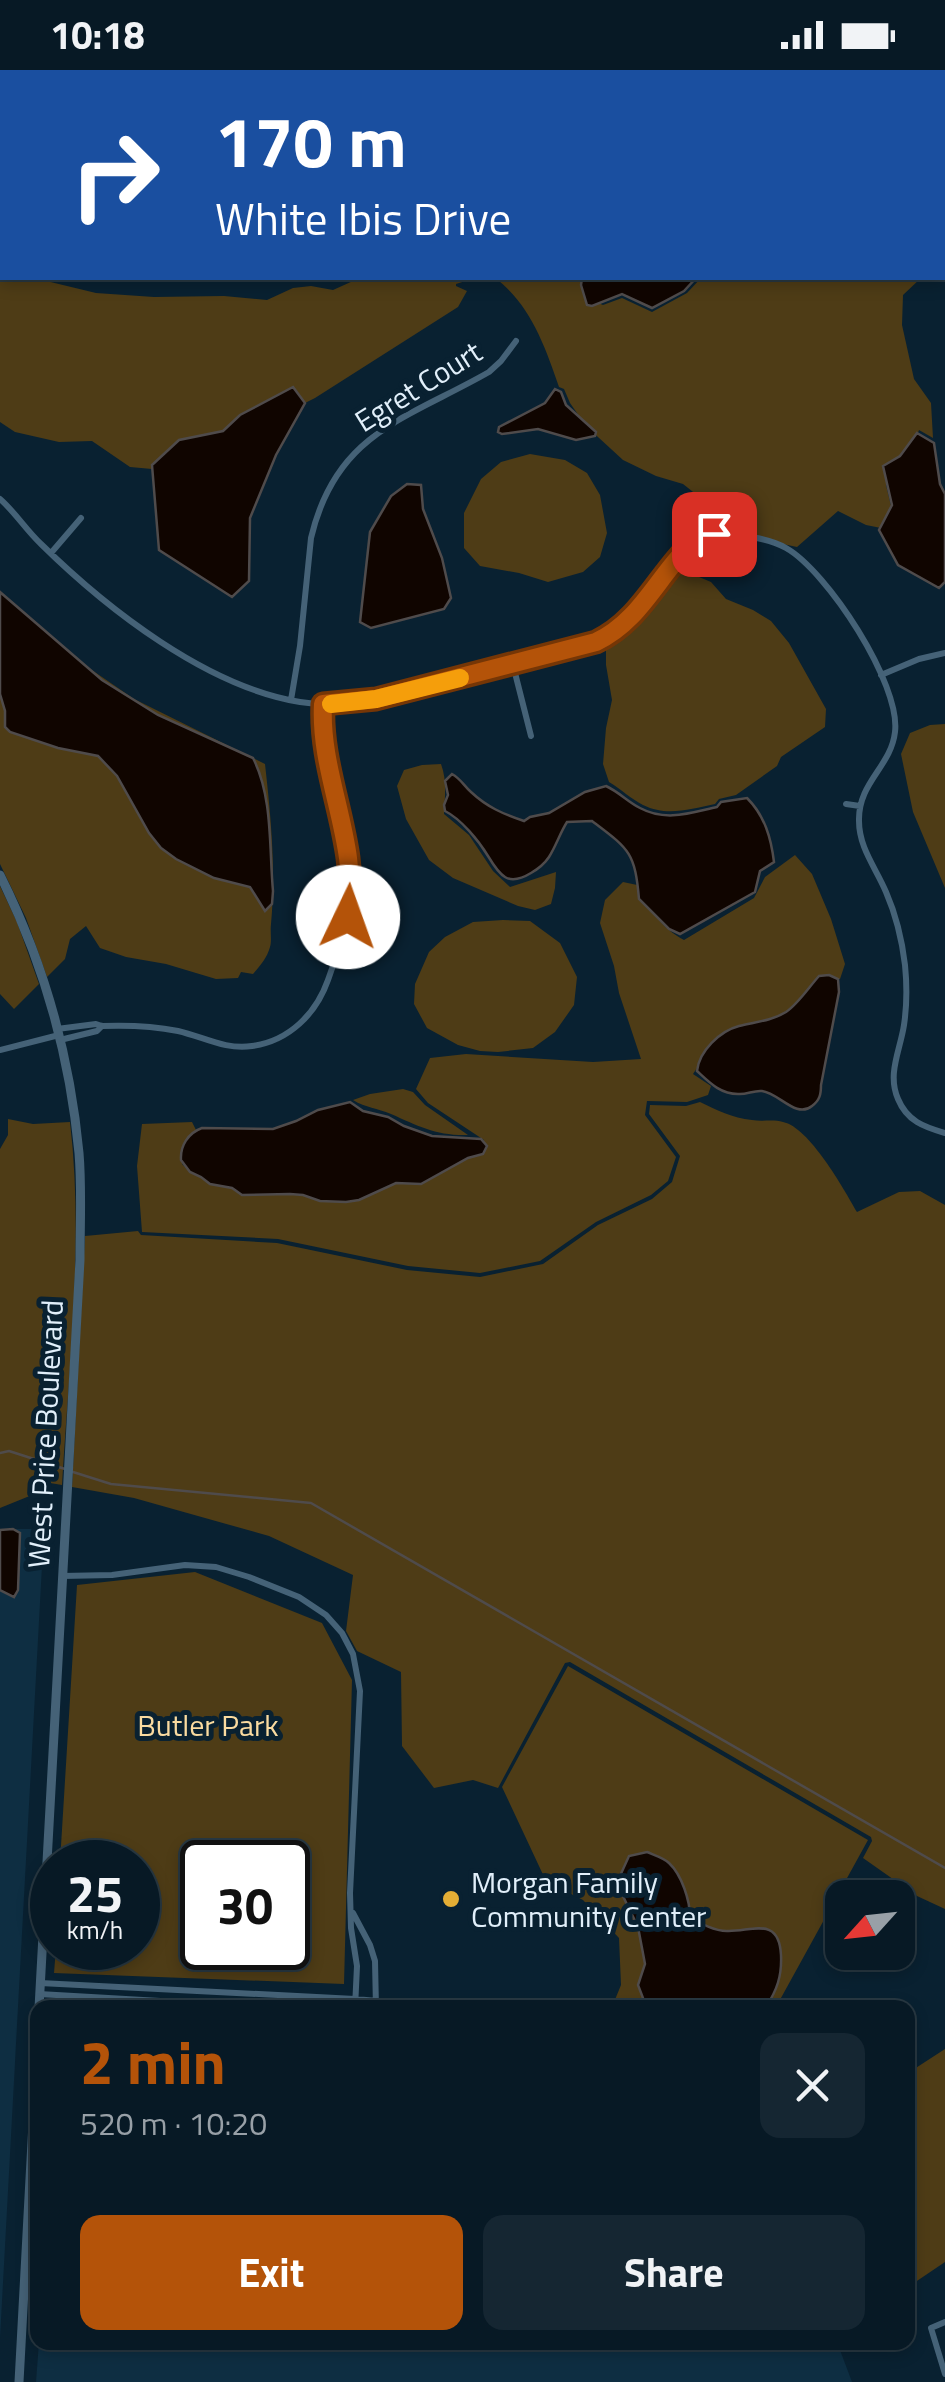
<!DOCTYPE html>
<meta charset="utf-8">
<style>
body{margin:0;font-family:"Titillium Web",sans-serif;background:#152632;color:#f1f3f6;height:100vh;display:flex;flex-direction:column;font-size:38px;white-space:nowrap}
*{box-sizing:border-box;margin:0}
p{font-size:32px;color:#98a0a7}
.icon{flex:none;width:55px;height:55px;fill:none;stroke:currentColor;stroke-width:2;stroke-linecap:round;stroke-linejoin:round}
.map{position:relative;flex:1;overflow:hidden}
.panel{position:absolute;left:30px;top:1930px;width:885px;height:350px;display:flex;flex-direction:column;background:#071925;border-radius:20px;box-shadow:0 5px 15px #0003,0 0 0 2px #283842}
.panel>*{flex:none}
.top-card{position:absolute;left:0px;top:0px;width:945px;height:210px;box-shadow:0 5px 15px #0003,0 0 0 2px #283842;background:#1a4fa0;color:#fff;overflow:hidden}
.needle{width:65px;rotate:243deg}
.controls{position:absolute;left:825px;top:1810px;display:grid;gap:20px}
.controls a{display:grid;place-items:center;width:90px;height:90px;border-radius:20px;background:#071925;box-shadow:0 5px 15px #0003,0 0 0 2px #283842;font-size:50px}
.speed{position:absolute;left:30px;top:1770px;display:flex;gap:20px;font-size:50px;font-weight:700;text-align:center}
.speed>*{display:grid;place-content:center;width:130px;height:130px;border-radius:50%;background:#071925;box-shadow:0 5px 15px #0003,0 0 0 2px #283842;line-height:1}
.speed small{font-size:25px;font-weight:400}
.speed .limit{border:5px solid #111;border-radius:15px;background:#fff;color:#111}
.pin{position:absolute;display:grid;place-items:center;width:85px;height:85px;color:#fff;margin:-42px;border-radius:20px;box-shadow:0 5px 15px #0006}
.me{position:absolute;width:110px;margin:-55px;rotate:3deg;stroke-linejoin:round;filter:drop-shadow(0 0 8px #0008)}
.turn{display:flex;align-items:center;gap:35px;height:210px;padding:0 50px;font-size:45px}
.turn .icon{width:130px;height:130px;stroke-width:2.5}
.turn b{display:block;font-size:70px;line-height:85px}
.round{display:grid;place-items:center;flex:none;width:105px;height:105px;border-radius:20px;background:#152632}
.overview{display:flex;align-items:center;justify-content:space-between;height:170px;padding:0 50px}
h1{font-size:60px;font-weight:700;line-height:75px;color:#b45309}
.cta{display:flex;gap:20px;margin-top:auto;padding:20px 50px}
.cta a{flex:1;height:115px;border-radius:20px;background:#b45309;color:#fff;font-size:40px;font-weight:700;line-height:115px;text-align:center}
.cta a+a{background:#152632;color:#f1f3f6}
.status{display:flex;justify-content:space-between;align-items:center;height:70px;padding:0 50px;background:#071925;direction:ltr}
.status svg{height:28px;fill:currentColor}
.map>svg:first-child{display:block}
</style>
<div class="status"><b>10:18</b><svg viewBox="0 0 49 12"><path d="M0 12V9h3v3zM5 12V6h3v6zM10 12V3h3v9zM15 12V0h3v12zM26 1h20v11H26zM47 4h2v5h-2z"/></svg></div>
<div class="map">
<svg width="945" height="2312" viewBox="0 0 945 2312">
<rect width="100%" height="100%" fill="#092131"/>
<path fill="#0e2e42" d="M 0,1459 L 44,1459 L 0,2268 Z
M 39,2272 L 837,2272 L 852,2312 L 36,2312 Z"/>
<path fill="#4e3c16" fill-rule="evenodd" d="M 0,195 L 2,196 L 2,208 L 34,208 L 96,223 L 154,227 L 224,226 L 267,230 L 293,218 L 311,216 L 333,220 L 353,211 L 381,208 L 475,208 L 456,214 L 456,216 L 467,221 L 458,237 L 315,328 L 305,333 L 298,324 L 241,345 L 223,361 L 179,370 L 152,395 L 152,399 L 130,397 L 92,371 L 59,372 L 15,362 L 0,352 Z
M 495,208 L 584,208 L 591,230 L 603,235 L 622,228 L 652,242 L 687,223 L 701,208 L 921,208 L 903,225 L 902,255 L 914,309 L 931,333 L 933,368 L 919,360 L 916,368 L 886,415 L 893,444 L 881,458 L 866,455 L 838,441 L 797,477 L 773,472 L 724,454 L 702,429 L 683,414 L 656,406 L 623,390 L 586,356 L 570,333 L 564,319 L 559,317 C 545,276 530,234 495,208 Z
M 530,384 L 565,390 L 587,403 L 600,425 L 607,463 L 600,487 L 583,502 L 548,512 L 519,503 L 480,496 L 464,478 L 464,443 L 481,409 L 501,392 Z
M 680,499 L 711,512 L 726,529 L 753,540 L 771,551 L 789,573 L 826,639 L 825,657 L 781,687 L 777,696 L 736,725 L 719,729 L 715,734 C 690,739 667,747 643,735 C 631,729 621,719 609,712 L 603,694 L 606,658 L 612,630 L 606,595 L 606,579 L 646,542 Z
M 0,522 L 67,583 L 134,629 L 265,694 C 271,747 276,801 271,854 C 270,862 272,870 270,877 C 267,888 260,896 253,904 L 241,902 L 238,908 L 216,909 L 166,894 L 126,887 L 100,878 L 86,856 L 70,869 L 65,889 L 47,907 L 26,848 L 0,794 Z
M 945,654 L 945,818 L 913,742 L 901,684 L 910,663 L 930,655 Z
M 441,694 C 447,710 445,726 444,744 L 469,765 L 493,801 L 510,817 L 556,802 L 555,818 L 551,834 L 535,840 L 518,836 L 453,808 L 429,790 L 406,749 L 397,716 L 404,700 L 422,695 Z
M 795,785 L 812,804 L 831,849 L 845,894 L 840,909 L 826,909 L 802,927 L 780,947 L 703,989 L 693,1004 L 711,1016 L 708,1025 L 687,1032 L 647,1031 L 645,1045 L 676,1087 L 668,1111 L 651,1125 L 596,1152 L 540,1191 L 480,1203 L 408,1196 L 278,1169 L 142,1162 L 137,1096 L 142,1054 L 192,1052 L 196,1060 L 182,1079 L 182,1094 L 190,1102 L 232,1118 L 242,1125 L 290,1124 L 303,1125 L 320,1131 L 346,1132 L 396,1113 L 421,1114 L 468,1088 L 483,1084 L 484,1070 L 428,1033 L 416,1019 L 430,988 L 466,984 L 593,992 L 641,989 L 619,923 L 614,896 L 600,853 L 605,830 L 623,812 L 642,816 C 649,841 662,858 684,870 L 754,828 L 765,807 Z
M 0,816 L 17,852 L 39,914 L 14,939 L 0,924 Z
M 503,850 L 530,851 L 560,873 L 577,907 L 574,935 L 555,962 L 533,978 L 498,982 L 480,981 L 458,975 L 427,958 L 414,934 L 415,914 L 429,882 L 445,867 L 473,852 Z
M 403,1019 L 413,1022 L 425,1035 L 468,1065 C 437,1066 418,1056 391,1044 C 377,1038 366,1038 353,1030 L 370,1024 Z
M 700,1032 C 717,1040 732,1048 752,1050 C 762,1052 773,1049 783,1052 C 809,1057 844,1119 857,1142 L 899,1122 L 920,1121 L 945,1135 L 945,1839 L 917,1826 L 863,1788 L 872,1771 L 871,1767 L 570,1592 L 565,1593 L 498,1718 L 473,1710 L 434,1718 L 402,1676 L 401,1602 L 357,1581 L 346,1561 L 353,1505 L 269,1466 L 134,1428 L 72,1417 L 85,1166 L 138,1161 L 141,1165 L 277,1173 L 407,1200 L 480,1207 L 543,1194 L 598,1155 L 652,1129 L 672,1112 L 680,1086 L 649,1044 L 650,1035 L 686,1036 Z
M 8,1049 L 33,1054 L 70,1052 C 84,1172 69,1295 62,1415 L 38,1411 L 37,1423 L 0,1438 L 0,1079 L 8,1065 Z
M 195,1502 L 322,1553 L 352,1610 L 344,1914 L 54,1903 L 56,1878 L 138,1878 L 138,1792 L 60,1792 L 77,1515 ZM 202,1792 L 288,1792 L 288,1878 L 202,1878 Z
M 568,1596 L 868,1770 L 776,1937 L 612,1937 L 621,1915 L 619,1868 L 583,1830 L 546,1811 L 502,1717 Z
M 945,1979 L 945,2192 L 908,2217 L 908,2003 Z"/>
<path fill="#100500" stroke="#4f4b4b" stroke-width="2.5" d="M 582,208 L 696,208 L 684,221 L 652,238 L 622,224 L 592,236 L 587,235 L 581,215 Z
M 293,317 L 305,333 L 276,385 L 250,448 L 249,511 L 232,527 L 159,480 L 152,395 L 179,370 L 223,361 L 240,345 Z
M 555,319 L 561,322 L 566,335 L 596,362 L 595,366 L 576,370 L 538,359 L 502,364 L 498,362 L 499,357 L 545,333 Z
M 917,363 L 934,373 L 940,414 L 945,424 L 945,512 L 939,518 L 898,495 L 879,460 L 892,435 L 883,396 L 900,386 Z
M 407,414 L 421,415 L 423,439 L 442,488 L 451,528 L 444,539 L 371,558 L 360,552 L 370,462 L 391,426 Z
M 0,522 L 102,610 L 158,645 L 253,688 C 273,727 269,778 273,821 L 272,834 L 265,841 L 250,817 L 214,808 L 176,789 L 161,778 L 149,763 L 117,706 L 98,686 L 58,678 L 10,662 L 5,657 L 5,641 L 0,624 Z
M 452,704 C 461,709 463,715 471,722 C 487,737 503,744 524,751 L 530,747 L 549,743 L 585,722 L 606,716 C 619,722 628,732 640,738 C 666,752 690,743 717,737 L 721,732 L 747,728 C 765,746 771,768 774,792 L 760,801 L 755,822 L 680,864 L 669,859 L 639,829 C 635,782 629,779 592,751 L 567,752 C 560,763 556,776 549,787 C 545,793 538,799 531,803 C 508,817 500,806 488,786 C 479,771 461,749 445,741 L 444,735 L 448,725 L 445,711 Z
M 829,905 L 838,909 L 839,922 L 821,1015 C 821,1024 820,1030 812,1036 C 796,1049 779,1023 762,1021 C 754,1020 746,1025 738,1024 C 720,1024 709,1012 697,1001 C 699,981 720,961 739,956 C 755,952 771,951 786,942 C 798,934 809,917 819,906 Z
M 350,1032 L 363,1041 L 388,1047 L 404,1056 L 432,1066 L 481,1069 L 487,1076 L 483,1084 L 468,1088 L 421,1114 L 396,1113 L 359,1130 L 346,1132 L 320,1131 L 303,1125 L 290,1124 L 242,1125 L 232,1118 L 210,1114 L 201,1107 L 190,1102 L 181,1090 C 180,1076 188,1063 202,1058 L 273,1059 L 296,1051 L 318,1040 Z
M 13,1459 L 20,1463 L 18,1520 L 14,1527 L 0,1520 L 0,1460 Z
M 647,1782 C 654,1785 664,1788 669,1793 C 682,1805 690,1831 690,1847 C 702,1854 714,1861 727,1861 C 751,1862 779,1845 781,1885 C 782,1906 777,1920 766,1937 C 755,1938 741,1939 731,1936 C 712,1930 710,1925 690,1937 L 646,1936 L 638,1915 L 645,1894 L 638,1857 L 618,1816 L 619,1808 L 629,1786 Z"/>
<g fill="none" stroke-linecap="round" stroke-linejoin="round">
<path stroke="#4f4b4b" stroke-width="2.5" d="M 198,2 L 198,0
M 0,1383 L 9,1381 L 65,1399
M 73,1402 L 111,1414 L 311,1433 L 945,1798"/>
<path stroke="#456277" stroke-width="6" d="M 637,2 L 641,0
M 0,429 C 15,442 26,460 41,474 C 107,539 207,617 300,632 C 326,636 351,633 377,629 C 423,617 470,606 517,594 C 550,585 588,581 617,560 C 650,536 677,465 719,464 C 738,464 769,468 786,478 C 827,501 901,614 895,662 C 891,697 858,712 859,751 C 859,778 876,798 886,822 C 896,845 902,870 905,895 C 907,915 907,935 904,955 C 900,981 887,1004 898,1029 C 907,1051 924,1057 945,1063
M 51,483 L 81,448
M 513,595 L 531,666
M 881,605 L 919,589 L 945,583
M 291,630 L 300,576 L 311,468 C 336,362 407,349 489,302 L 501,291 L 516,271
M 846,734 L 860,736
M 57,959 L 96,954 L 102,956 C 128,955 153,956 178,961 C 204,967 225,980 252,976 C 289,971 316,944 328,910 C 341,873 354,838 350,798 C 346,743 320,690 323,634
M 60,970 L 97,961 L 102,956
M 0,980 L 59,965
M 62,1506 L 112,1505 L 185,1495 L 216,1497 L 249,1507 L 299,1527 L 326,1545 L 342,1563 L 353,1584 L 360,1621 L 350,1823 L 351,1858 L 357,1896 L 355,1938
M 353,1843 L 370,1875 L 375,1891 L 376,1938
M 40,1913 L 355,1929 L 455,1938
M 39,1924 L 283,1938
M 945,2252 L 931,2258 L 945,2304"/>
<path stroke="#456277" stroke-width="9" d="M 0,805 C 43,891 70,987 79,1083 C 82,1119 80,1155 80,1190 L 39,1938
M 19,2312 L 38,1961"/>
<path stroke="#5888aa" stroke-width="10" d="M 676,2 L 680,0
M 707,2 L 711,0
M 0,138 L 2,139
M 0,157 L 2,158"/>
</g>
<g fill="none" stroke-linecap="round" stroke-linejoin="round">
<g stroke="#753606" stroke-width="25">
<path id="route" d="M 348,847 C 360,773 319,706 323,634 L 376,629 L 596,572 C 639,552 657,508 689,476 L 700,469 L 714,464"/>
</g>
<use href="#route" stroke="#b45309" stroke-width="18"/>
<path stroke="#f59e0b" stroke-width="18" d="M 331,634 L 376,629 L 460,608"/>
</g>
<circle fill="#e4ae35" stroke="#092131" stroke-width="4" cx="451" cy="1829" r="10"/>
<g text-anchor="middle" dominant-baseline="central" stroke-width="10" stroke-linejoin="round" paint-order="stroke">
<g font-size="30" fill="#e1effa" stroke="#092131">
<text transform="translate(418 316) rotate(-32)">Egret Court</text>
<text transform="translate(45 1364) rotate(-87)">West Price Boulevard</text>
</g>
<g font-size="30" fill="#fadba0" stroke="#092131">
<text x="208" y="1655">Butler Park</text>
</g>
<g font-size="30" fill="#e1effa" stroke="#092131" text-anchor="start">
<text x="471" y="1812">Morgan Family<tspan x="471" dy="34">Community Center</tspan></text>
</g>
</g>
</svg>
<div class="controls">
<a><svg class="needle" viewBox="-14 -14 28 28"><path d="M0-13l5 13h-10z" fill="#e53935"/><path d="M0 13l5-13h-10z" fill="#98a0a7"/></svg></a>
</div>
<div class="speed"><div>25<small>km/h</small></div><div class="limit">30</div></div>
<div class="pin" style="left:714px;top:464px;background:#d93025"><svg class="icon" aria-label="arrive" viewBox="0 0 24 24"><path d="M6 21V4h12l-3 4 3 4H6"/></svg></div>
<svg class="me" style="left:348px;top:847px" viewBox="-20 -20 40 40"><circle r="19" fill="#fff"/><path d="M0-13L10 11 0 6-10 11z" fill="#b45309"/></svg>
<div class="top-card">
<div class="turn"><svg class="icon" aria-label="right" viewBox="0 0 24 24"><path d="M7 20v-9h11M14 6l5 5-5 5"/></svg><div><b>170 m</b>White Ibis Drive</div></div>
</div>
<section class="panel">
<div class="overview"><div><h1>2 min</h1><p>520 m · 10:20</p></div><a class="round"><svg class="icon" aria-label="close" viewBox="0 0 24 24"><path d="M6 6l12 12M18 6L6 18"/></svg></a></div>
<div class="cta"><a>Exit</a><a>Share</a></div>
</section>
</div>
